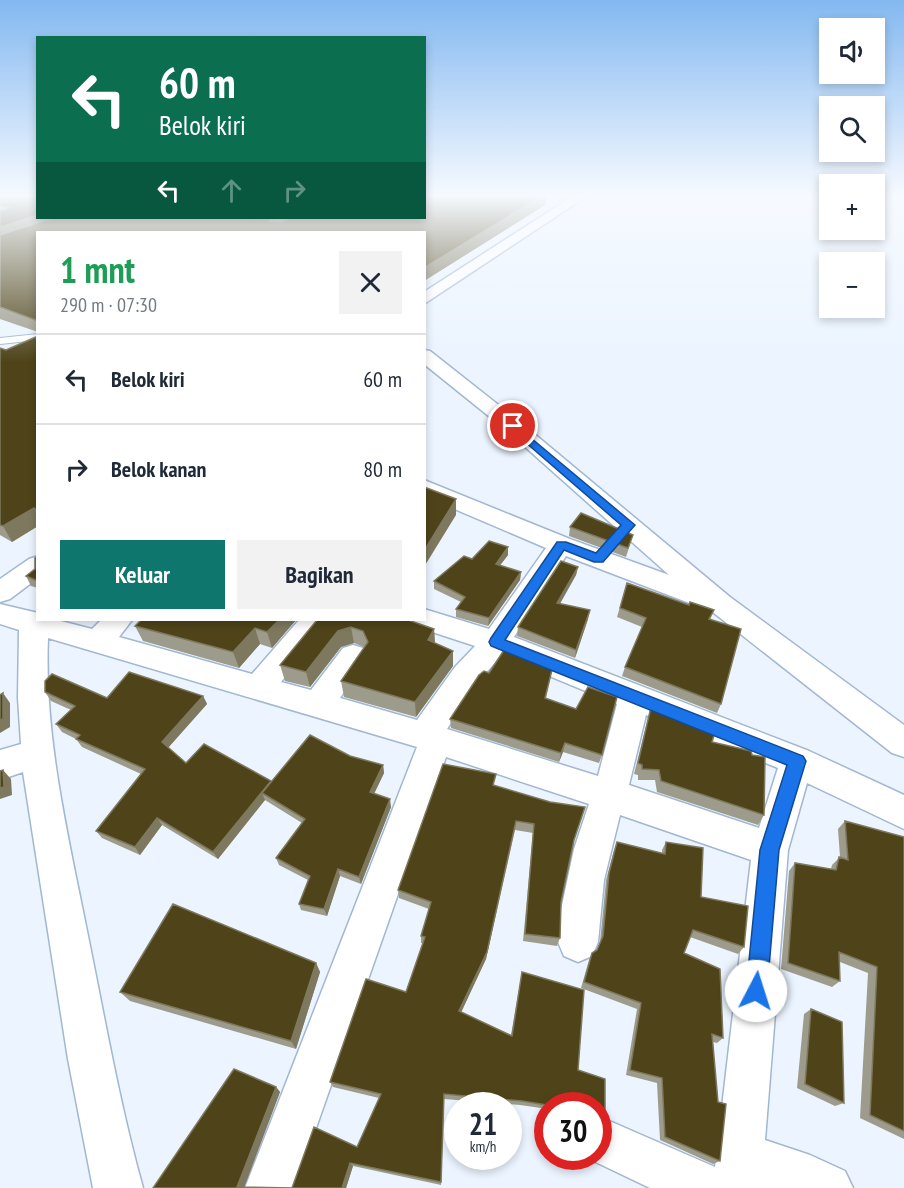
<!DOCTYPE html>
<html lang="id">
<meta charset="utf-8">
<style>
body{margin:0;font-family:"PT Sans Narrow",sans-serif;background:#f2f2f3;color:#1f2937;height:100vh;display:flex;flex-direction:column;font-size:22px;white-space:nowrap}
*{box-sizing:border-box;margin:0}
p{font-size:20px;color:#747a83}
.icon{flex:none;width:33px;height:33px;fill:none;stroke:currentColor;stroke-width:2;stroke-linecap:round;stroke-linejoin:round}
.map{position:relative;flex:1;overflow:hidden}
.sheet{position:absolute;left:36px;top:231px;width:390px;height:390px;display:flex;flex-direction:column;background:#fff;border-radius:0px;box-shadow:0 3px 9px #0003}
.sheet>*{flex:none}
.hud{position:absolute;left:36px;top:36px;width:390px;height:183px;border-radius:0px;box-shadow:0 3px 9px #0003;background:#0b6e4f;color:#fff;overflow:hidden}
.buttons{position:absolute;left:819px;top:18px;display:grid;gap:12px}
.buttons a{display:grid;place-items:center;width:66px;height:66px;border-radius:0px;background:#fff;box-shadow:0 3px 9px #0003;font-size:30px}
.speed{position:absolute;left:444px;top:1092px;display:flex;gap:12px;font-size:30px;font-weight:700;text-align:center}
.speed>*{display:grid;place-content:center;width:78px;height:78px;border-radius:50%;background:#fff;box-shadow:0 3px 9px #0003;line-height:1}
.speed small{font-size:15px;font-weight:400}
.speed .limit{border:9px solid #d22;background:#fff;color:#111}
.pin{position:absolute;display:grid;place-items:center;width:51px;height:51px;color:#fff;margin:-26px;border:3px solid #fff;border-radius:50%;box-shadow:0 2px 6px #0007}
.me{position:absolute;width:66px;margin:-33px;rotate:5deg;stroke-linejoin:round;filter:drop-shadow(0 0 4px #0008)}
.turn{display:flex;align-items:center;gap:21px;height:126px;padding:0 24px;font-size:27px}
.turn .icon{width:78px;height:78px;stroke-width:2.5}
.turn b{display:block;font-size:42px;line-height:51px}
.lanes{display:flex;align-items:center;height:57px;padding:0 24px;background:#0003;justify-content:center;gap:30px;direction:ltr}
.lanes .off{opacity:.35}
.round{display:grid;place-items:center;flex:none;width:63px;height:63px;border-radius:0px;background:#f2f2f3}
.overview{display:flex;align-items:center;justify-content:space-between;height:102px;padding:0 24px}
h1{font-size:36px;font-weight:600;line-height:45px;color:#1e9e55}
.button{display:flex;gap:12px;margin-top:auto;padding:12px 24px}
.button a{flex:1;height:69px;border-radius:0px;background:#0f766e;color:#fff;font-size:24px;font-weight:600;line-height:69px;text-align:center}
.button a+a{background:#f2f2f3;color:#1f2937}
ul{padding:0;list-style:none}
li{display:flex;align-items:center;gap:18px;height:90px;padding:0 24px;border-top:2px solid #e0e1e3}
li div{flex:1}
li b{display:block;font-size:22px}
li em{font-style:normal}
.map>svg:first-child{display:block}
</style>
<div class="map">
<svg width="904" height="1188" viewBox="0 0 904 1188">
<rect width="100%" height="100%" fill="#ebf4ff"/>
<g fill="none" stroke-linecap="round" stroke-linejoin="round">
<g stroke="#a2b7d1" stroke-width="2">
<path id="service" d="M 38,334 L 38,340 L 0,344 L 0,338 Z"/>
</g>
<g stroke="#a2b7d1" stroke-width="3">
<path id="minor" d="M 573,196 L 587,196 L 424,304 L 424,292 Z
M 424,350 L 430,351 L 520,422 L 730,597 L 904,725 L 904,757 L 892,753 L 705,606 L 692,604 L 566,556 L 514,637 L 809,751 L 904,795 L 904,829 L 807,783 L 788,850 L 765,1140 L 810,1155 L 845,1171 L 853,1188 L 650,1188 L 583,1156 L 598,1156 L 598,1116 L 715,1167 L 751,860 L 620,815 L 604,880 L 598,942 L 592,956 L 578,962 L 564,956 L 558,942 L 561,910 L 574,849 L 589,804 L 446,757 L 295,1188 L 245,1188 L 417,747 L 48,638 C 44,735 67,831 86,926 C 104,1014 119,1102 143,1188 L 93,1188 L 68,1059 L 23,772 L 0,780 L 0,750 L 21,744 L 18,698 L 19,630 L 0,624 L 0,604 L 38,613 L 38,620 L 57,620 L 92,629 L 101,620 L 132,620 L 119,637 L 252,674 L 299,620 L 329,620 L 281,682 L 311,690 L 343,648 L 353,645 L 363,648 L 368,656 L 340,698 L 417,720 L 455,667 L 475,646 L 414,626 L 410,620 L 424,620 L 424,609 L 489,629 L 546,548 L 424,496 L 424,480 L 570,539 L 669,575 L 506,430 L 424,364 ZM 501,656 L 617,704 L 598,776 L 447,729 L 477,683 ZM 646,715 L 778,768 L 759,828 L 629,785 Z
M 38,556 L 38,578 L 10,599 L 0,602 L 0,579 L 29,559 Z"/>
</g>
<use href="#service" fill="#fff" fill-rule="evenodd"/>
<use href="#minor" fill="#fff" fill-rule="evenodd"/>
</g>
<path fill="#9d9c8c" d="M 0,196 L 38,196 L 38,218 L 424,218 L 424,196 L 546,196 L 545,205 L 424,281 L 424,232 L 38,232 L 38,332 L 0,319 Z
M 38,336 L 38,526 L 12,542 L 0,535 L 0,348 L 6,350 Z
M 570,527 L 633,535 L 626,557 L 569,536 Z
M 508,547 L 508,555 L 500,565 L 521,572 L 520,580 L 488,626 L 456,617 L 456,609 L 461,602 L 434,589 L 434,581 L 472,559 Z
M 38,556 L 38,588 L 31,586 L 26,576 L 35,569 Z
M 578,567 L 576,575 L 560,604 L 588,619 L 575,658 L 517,636 L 518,627 Z
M 627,583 L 689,605 L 714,610 L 710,620 L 721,704 L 717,713 L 622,676 L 625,667 L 642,627 L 617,617 Z
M 296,620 L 272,648 L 260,644 L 239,668 L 143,641 L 135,626 Z
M 317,620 L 434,629 L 435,643 L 453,651 L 453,666 L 416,717 L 344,697 L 341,681 L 364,647 L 354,643 L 341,647 L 310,687 L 285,681 L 280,665 Z
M 489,673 L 550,679 L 546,698 L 602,755 L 599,763 L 563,752 L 559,762 L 451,728 L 450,719 Z
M 45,692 L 107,698 L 203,696 L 207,704 L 168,748 L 186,763 L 271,782 L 350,756 L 383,765 L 384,773 L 374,794 L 391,807 L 361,884 L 340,876 L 327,916 L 301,910 L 299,904 L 308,880 L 279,865 L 276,858 L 302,823 L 265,800 L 218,859 L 162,825 L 140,855 L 102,838 L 96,831 L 141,774 L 82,747 L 76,739 L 62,732 L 56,724 L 71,710 L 51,701 Z
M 651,707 L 712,742 L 764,815 L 758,825 L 657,792 L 655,780 L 638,780 L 638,775 L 634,774 L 648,718 Z
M 494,785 L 574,843 L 561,902 L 560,938 L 557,946 L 523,941 L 533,833 L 515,830 L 486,959 L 461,1012 L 511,1035 L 522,972 L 578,1070 L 605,1111 L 601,1115 L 598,1114 L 598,1106 L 548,1106 L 548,1109 L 520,1105 L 444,1099 L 441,1185 L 353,1166 L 346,1188 L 153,1188 L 276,1087 L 280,1092 L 244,1187 L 292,1188 L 357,1147 L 379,1098 L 333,1087 L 330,1082 L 406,992 L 423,943 L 421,943 L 421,936 L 429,909 L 399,898 L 398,890 Z
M 845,821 L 904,837 L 904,1139 L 860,1118 L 868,973 L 840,962 L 840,981 L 832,987 L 781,969 L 789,871 L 795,863 L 831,869 L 832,865 L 840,857 L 838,829 Z
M 617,842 L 662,854 L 662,850 L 666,842 L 701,897 L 744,947 L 738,954 L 690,937 L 684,953 L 723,1038 L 717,1043 L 713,1042 L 720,1161 L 713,1164 L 660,1140 L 657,1083 L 626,1075 L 637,1009 L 581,988 L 589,960 L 592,953 L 597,951 L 600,942 L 606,880 L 614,850 Z
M 316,963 L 320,972 L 296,1049 L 130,1001 L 120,992 Z
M 811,1009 L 844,1103 L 835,1106 L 797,1088 L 804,1014 Z"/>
<path fill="#7e795e" d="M 542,196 L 546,196 L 545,205 L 424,281 L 424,268 Z
M 38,215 L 38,218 L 69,218 L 0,241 L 0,227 Z
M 271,218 L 301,218 L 273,230 L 270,221 Z
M 456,499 L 456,515 L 424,567 L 424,551 Z
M 34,508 L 38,515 L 38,526 L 12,542 L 3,526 Z
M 508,547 L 508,555 L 495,572 L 496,564 Z
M 578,567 L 576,575 L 555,612 L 557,603 Z
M 521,572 L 520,580 L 488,626 L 489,618 Z
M 590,610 L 588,619 L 575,658 L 576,650 Z
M 279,620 L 296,620 L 272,648 L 267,632 Z
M 351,627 L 354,643 L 341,647 L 310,687 L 306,672 L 338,631 Z
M 255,628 L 260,644 L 239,668 L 233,652 Z
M 434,629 L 435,645 L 428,640 Z
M 453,651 L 453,666 L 416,717 L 415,702 Z
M 3,693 L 10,703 L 10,727 L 0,733 L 0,720 Z
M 203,696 L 207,704 L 166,750 L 162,742 Z
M 565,743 L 563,752 L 559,762 L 561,753 Z
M 383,765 L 384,773 L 371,800 L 370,792 Z
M 3,770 L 11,779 L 12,795 L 0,799 L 0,788 Z
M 271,781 L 262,793 L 265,800 L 218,859 L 213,852 Z
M 390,799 L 391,807 L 361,884 L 359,877 Z
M 157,818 L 162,825 L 140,855 L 135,847 Z
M 516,821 L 486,959 L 459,1017 L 459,1011 Z
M 338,869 L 340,876 L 327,916 L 324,909 Z
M 316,963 L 320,972 L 296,1049 L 291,1041 Z
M 276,1087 L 280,1092 L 244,1188 L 237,1187 Z
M 350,1163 L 353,1166 L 346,1188 L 342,1188 Z"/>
<path fill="#4f4419" stroke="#7e795e" stroke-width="1.5" d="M 0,196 L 38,196 L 38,215 L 0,227 L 0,211 L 9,208 L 0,206 Z
M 424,196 L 542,196 L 424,268 L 424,232 L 38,232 L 38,321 L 0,307 L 0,235 L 52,218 L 272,218 L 271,218 L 270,221 L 280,222 L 290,218 L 424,218 Z
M 38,336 L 38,511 L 34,508 L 3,526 L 0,525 L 0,348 L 6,350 Z
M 424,487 L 456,499 L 424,551 Z
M 581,513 L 633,535 L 628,548 L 570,527 Z
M 489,541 L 508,547 L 496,564 L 521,572 L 489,618 L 456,609 L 465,597 L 434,581 L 464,556 L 472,559 Z
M 38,556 L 38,581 L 26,576 L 35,569 L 35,558 Z
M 561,561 L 578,567 L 557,603 L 590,610 L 576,650 L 518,627 Z
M 627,583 L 689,605 L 690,602 L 714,610 L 709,619 L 741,629 L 721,704 L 625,667 L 646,618 L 620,608 Z
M 141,620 L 279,620 L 267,632 L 255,628 L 233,652 L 135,626 Z
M 317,620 L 408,620 L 434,629 L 428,640 L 453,651 L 415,702 L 341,681 L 368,642 L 363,631 L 351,627 L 338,631 L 306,672 L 280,665 Z
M 504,650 L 552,670 L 545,698 L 576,709 L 588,687 L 617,697 L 602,755 L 565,743 L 561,753 L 450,719 L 479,675 L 484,671 L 489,673 Z
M 129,672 L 203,696 L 162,742 L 186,763 L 204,744 L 271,781 L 213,852 L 157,818 L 135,847 L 96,831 L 145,769 L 76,739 L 80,735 L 56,724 L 75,706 L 45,692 L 45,681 L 52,674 L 107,698 Z
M 3,693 L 3,719 L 0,720 L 0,695 Z
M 651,707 L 715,732 L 712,742 L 751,751 L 752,755 L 765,757 L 764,815 L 661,781 L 659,770 L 642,769 L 642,765 L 638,763 Z
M 310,735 L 350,756 L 383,765 L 370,792 L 390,799 L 359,877 L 338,869 L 324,909 L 299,904 L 310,876 L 276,858 L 305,819 L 262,793 Z
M 443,764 L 496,774 L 493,785 L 550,802 L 585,807 L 574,840 L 561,902 L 560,938 L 525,934 L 534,824 L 516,821 L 487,952 L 459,1011 L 512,1036 L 522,972 L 584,990 L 578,1070 L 605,1079 L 605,1111 L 601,1110 L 600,1113 L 598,1113 L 598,1106 L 553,1106 L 522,1101 L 444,1094 L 441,1182 L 350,1163 L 342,1188 L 153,1188 L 234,1069 L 276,1087 L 237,1187 L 292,1188 L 314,1127 L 357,1147 L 381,1094 L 330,1082 L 366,979 L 406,992 L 425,937 L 421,936 L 431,902 L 398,890 Z
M 3,770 L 4,787 L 0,788 L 0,771 Z
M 845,821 L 904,837 L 904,1131 L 870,1115 L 877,967 L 839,952 L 840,981 L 788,963 L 795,863 L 836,870 L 839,857 L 848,860 Z
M 617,842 L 665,854 L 666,842 L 703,848 L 701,897 L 748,906 L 744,947 L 693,930 L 684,953 L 720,969 L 723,1038 L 712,1034 L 718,1102 L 726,1104 L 720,1161 L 665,1137 L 662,1078 L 630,1070 L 641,1003 L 584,982 L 592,953 L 597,950 L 603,936 L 609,873 Z
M 173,904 L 316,963 L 291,1041 L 120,992 Z
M 811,1009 L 842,1022 L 844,1103 L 805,1084 Z"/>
<linearGradient id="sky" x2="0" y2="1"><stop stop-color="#83b8f0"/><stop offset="0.54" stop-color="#f6faff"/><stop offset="1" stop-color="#f6faff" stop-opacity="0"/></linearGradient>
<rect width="904" height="362" fill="url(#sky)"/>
<path fill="#1a73e8" stroke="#114b97" stroke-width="1.5" d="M 513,423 L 635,525 L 603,562 L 594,562 L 564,550 L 505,640 L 803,756 L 806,761 L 779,850 L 767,991 L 764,999 L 756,1002 L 749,999 L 746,991 L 760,850 L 787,765 L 491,646 L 489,642 L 491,638 L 557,542 L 566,542 L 596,553 L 621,525 L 509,428 L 508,426 Z"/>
</svg>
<div class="buttons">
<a><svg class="icon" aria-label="sound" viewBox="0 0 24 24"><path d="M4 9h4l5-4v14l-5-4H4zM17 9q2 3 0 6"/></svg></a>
<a><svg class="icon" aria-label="search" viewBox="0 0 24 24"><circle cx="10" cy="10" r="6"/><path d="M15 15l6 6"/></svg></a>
<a>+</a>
<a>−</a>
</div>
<div class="speed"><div>21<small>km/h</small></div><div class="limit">30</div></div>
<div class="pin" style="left:513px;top:426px;background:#d93025"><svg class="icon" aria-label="arrive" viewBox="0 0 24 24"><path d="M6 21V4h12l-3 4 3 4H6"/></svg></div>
<svg class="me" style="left:756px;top:991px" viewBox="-20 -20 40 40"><circle r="19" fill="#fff"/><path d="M0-13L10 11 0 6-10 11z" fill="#1a73e8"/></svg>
<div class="hud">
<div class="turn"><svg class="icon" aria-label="left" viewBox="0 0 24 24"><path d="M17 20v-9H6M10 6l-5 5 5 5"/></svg><div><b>60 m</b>Belok kiri</div></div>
<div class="lanes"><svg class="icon" aria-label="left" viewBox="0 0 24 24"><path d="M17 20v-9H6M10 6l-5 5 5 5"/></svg><svg class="icon off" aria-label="ahead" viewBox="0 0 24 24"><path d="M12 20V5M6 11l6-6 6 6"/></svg><svg class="icon off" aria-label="right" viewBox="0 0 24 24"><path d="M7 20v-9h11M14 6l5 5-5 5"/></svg></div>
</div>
<section class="sheet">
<div class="overview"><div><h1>1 mnt</h1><p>290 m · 07:30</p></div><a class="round"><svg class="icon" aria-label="close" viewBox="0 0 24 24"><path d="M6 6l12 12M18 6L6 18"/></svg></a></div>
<ul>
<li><svg class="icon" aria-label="left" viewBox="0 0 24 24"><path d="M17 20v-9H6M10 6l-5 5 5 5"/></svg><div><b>Belok kiri</b></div><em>60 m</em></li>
<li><svg class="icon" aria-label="right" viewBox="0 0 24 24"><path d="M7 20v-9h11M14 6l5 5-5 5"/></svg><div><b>Belok kanan</b></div><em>80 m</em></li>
</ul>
<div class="button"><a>Keluar</a><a>Bagikan</a></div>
</section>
</div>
